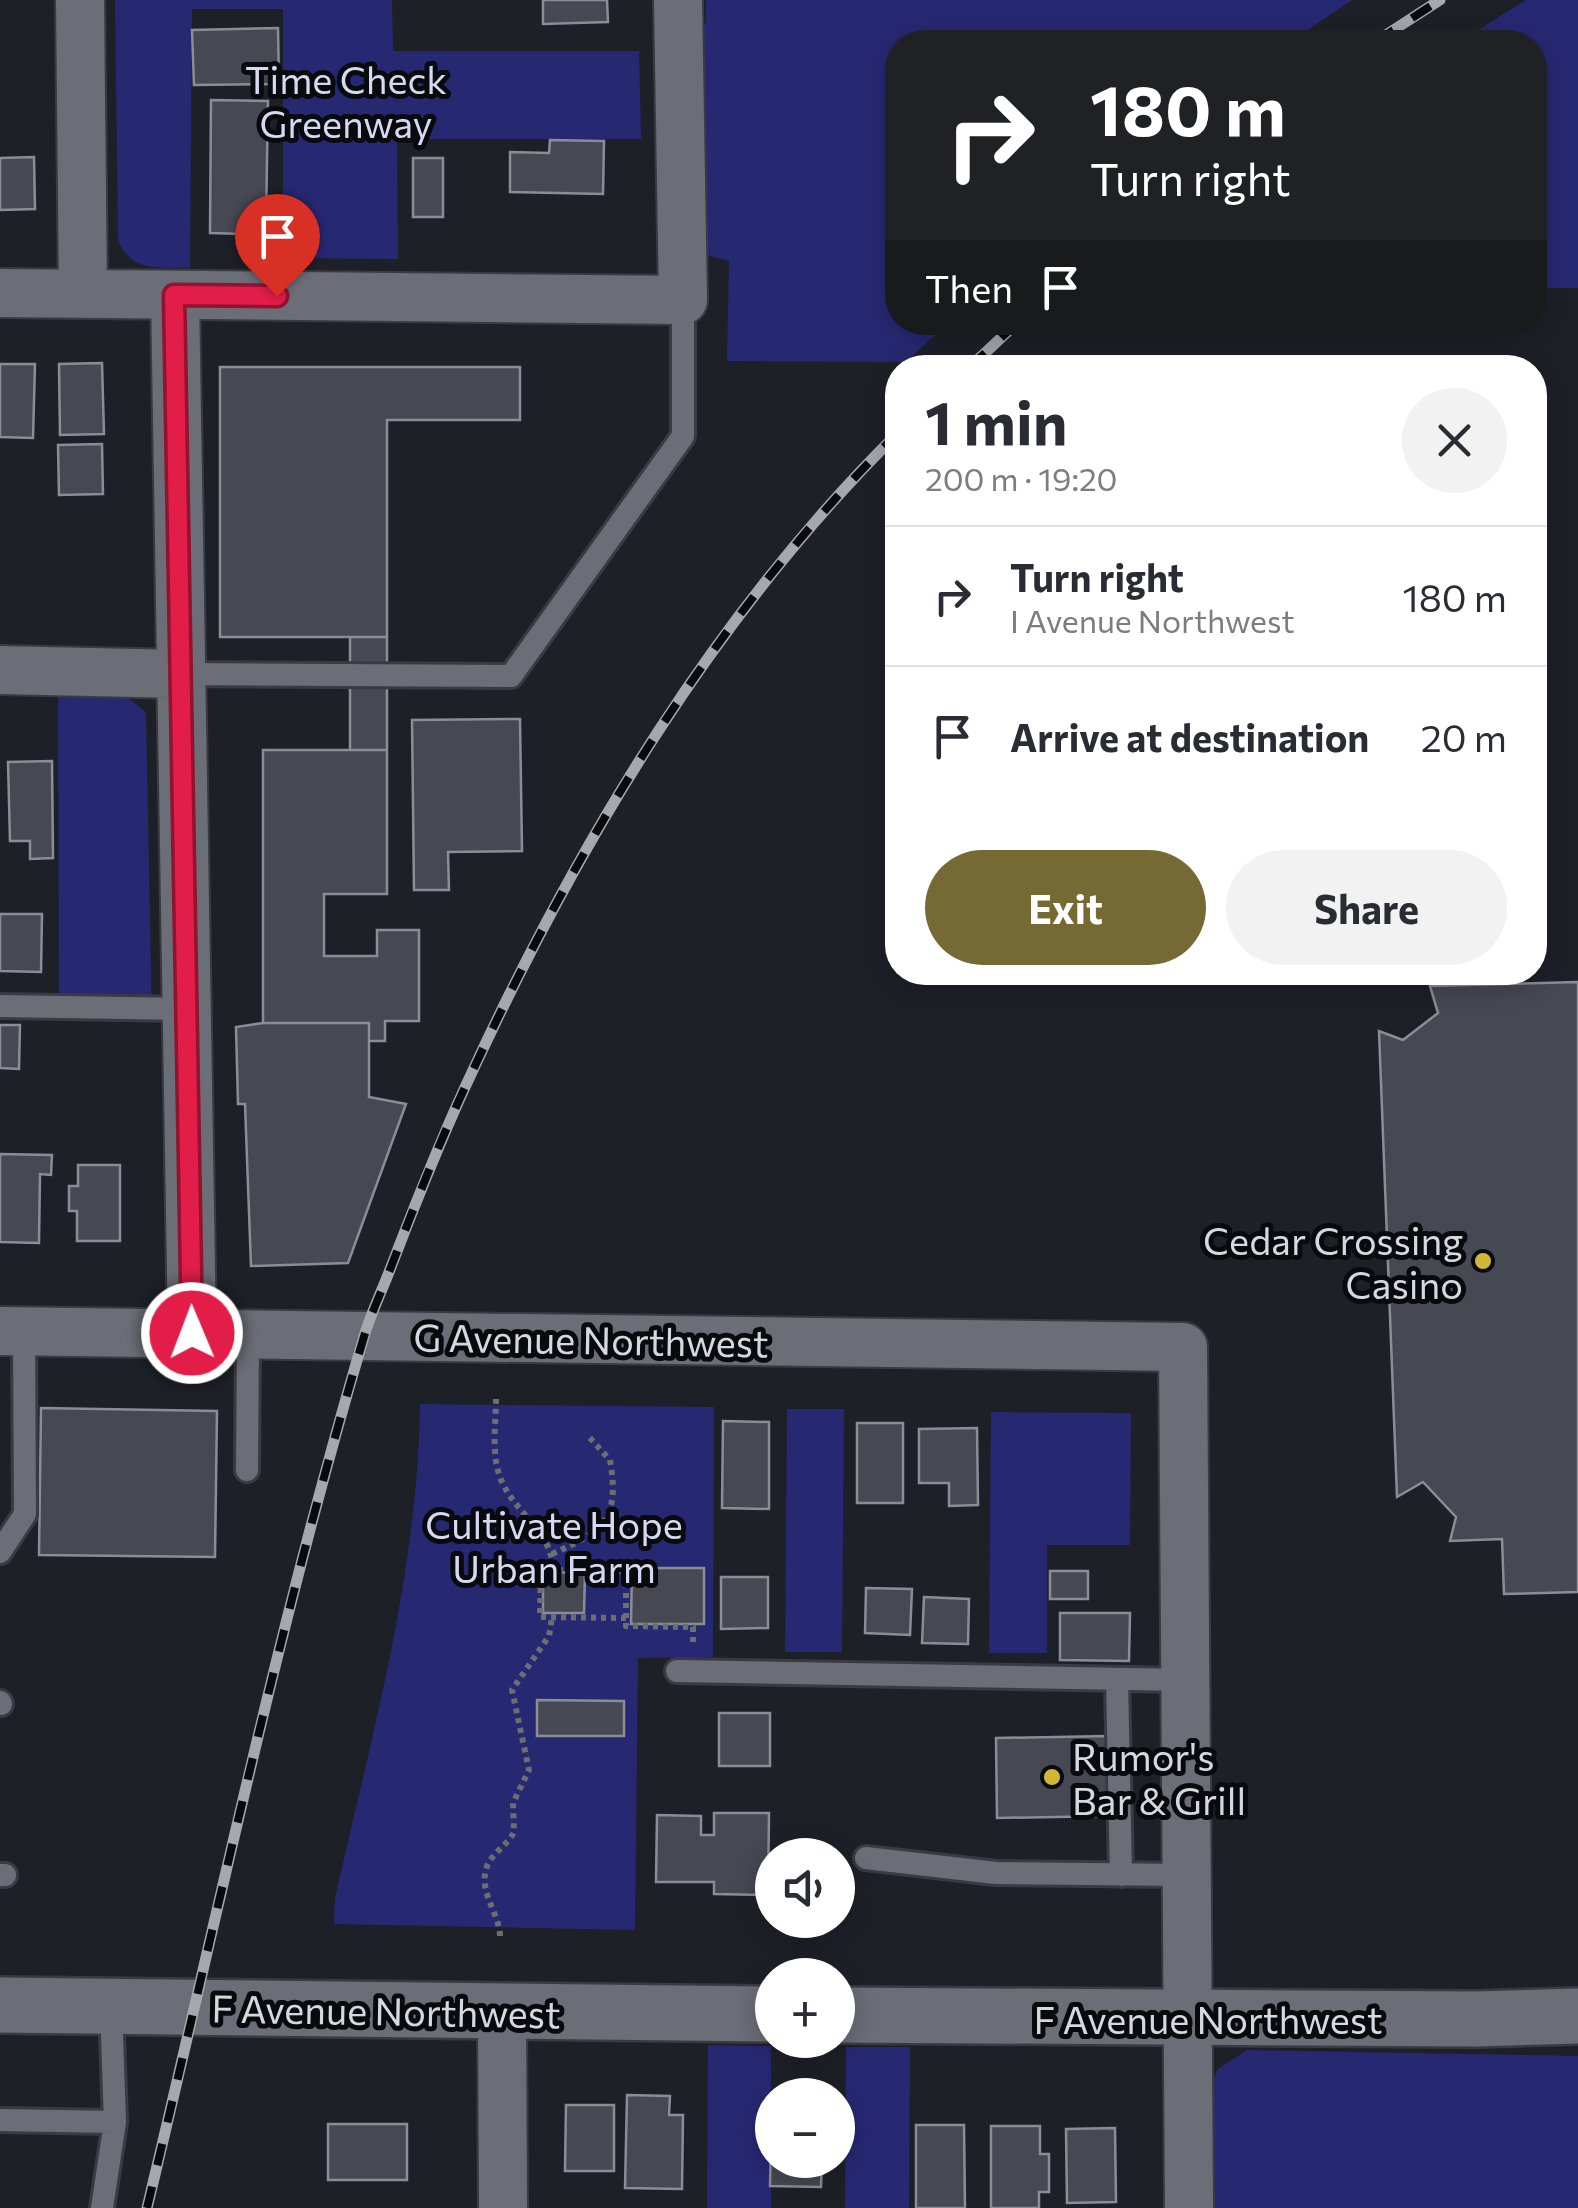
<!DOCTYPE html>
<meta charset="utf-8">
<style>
body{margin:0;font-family:Commissioner,sans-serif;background:#f2f2f3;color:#2b2b33;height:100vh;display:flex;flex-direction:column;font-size:38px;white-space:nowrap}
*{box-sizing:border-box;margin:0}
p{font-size:32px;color:#7c7c81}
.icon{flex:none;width:55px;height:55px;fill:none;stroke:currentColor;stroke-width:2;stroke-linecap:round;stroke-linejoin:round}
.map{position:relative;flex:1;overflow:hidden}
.sheet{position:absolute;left:885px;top:355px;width:662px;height:630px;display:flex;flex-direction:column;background:#fff;border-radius:40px;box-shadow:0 5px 25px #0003}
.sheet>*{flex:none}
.banner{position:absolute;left:885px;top:30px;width:662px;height:305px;border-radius:40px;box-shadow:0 5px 25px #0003;background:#202124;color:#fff;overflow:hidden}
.tools{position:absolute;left:755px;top:1838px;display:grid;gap:20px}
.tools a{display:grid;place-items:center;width:100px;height:100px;border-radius:50%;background:#fff;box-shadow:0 5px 25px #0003;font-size:50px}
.pin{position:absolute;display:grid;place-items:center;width:85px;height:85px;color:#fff;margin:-102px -42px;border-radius:50% 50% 50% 0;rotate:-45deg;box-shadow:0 0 10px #0007}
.pin .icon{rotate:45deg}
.me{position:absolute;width:110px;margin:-55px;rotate:359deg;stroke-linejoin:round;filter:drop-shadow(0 0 8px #0008)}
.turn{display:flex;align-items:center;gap:35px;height:210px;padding:0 40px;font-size:45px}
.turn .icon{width:130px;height:130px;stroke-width:2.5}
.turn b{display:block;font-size:70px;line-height:85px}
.then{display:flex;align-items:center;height:95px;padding:0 40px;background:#0003;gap:20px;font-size:38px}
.round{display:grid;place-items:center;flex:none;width:105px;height:105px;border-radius:52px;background:#f2f2f3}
.head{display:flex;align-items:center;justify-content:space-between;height:170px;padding:0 40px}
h1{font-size:60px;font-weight:700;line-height:75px}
.cta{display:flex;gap:20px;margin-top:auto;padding:20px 40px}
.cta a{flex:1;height:115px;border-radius:60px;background:#766a34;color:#fff;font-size:40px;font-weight:700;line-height:115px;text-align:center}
.cta a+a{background:#f2f2f3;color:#2b2b33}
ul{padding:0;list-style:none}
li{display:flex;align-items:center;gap:30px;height:140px;padding:0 40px;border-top:2px solid #e1e1e2}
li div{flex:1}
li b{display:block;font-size:38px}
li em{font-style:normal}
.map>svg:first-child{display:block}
</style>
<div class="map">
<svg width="1578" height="2208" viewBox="0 0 1578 2208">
<rect width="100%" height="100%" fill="#1e2028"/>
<path fill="#272872" d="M 115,0 L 392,0 L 393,51 L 639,51 L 641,139 L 397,139 L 398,259 L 283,258 L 283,9 L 192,9 L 190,268 C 159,267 131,273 118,240 Z
M 706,0 L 1352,0 L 1290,42 L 898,42 L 898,322 L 948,323 L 906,362 L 727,361 L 729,261 L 703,254 L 692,26 L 706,24 Z
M 1526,0 L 1578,0 L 1578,288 L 1535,288 L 1535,42 L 1459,42 Z
M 58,694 L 127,697 L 146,712 L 152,1021 L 59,1021 Z
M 420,1404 L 714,1407 L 713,1657 L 638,1658 L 635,1930 L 334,1924 L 335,1898 C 372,1734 418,1573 420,1404 Z
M 787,1409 L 844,1409 L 842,1652 L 785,1652 Z
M 991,1412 L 1131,1413 L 1130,1545 L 1047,1545 L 1047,1653 L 989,1653 Z
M 708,2045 L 771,2046 L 771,2208 L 707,2208 Z
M 846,2047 L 910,2047 L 909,2208 L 845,2208 Z
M 1247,2050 L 1578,2056 L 1578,2208 L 1211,2208 L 1211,2084 L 1218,2069 Z"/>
<path fill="#464852" stroke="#8a8d97" stroke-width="2.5" d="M 543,0 L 607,0 L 608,22 L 543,24 Z
M 278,28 L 279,84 L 194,85 L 192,30 Z
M 211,100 L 268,101 L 266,221 L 244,221 L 244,234 L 210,233 Z
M 550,140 L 604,141 L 603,194 L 510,192 L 510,152 L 549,153 Z
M 34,157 L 35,209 L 0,210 L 0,158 Z
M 413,158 L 443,158 L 443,217 L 413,217 Z
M 102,363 L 104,434 L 60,435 L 59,364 Z
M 0,364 L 35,364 L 33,438 L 0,437 Z
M 220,367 L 520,367 L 520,420 L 387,420 L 387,637 L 220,637 Z
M 102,444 L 103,494 L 59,495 L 58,445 Z
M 350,637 L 387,637 L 387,750 L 350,750 Z
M 520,719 L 522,851 L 448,852 L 449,890 L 414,890 L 412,720 Z
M 263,750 L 387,750 L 387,894 L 324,894 L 324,956 L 377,956 L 377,930 L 419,930 L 419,1021 L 385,1021 L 385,1041 L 369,1041 L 369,1023 L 263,1023 Z
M 52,761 L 53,858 L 30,859 L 30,841 L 10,841 L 8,762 Z
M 0,914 L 42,914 L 41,972 L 0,971 Z
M 1578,982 L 1578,1592 L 1504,1594 L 1502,1539 L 1450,1541 L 1456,1517 L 1423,1482 L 1397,1497 L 1379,1031 L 1403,1040 L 1438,1013 L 1430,986 Z
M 263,1023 L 369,1023 L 369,1097 L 406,1104 L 348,1263 L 251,1266 L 245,1104 L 238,1104 L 236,1027 Z
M 0,1025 L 20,1025 L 19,1069 L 0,1068 Z
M 0,1154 L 52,1155 L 51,1175 L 40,1174 L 39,1243 L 0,1242 Z
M 78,1165 L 120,1165 L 120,1241 L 77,1241 L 77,1211 L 69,1211 L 69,1186 L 78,1186 Z
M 41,1408 L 217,1411 L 215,1557 L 39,1555 Z
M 723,1421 L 769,1422 L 769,1509 L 722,1508 Z
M 857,1423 L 903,1423 L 903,1503 L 857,1503 Z
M 977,1428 L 978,1505 L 949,1506 L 949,1483 L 919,1483 L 919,1429 Z
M 632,1568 L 704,1568 L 704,1624 L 631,1624 Z
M 1050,1571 L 1088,1571 L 1088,1599 L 1050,1599 Z
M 543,1572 L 585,1573 L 584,1613 L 543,1613 Z
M 721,1577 L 768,1577 L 768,1628 L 721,1629 Z
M 866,1588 L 912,1589 L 910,1635 L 865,1633 Z
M 924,1597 L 969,1599 L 968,1644 L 922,1643 Z
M 1060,1613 L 1130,1613 L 1129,1661 L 1060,1660 Z
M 537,1700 L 624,1701 L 624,1736 L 537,1736 Z
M 719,1713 L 770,1713 L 770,1766 L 719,1766 Z
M 1107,1736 L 1108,1816 L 997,1818 L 996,1738 Z
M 714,1813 L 769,1813 L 768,1895 L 714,1894 L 714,1882 L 656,1882 L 657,1815 L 701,1816 L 701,1835 L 714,1835 Z
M 627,2095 L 670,2096 L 669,2115 L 683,2115 L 682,2189 L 625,2188 Z
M 566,2105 L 614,2105 L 614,2171 L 565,2171 Z
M 328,2124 L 407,2124 L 407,2180 L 328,2180 Z
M 916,2125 L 964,2125 L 965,2208 L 916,2208 Z
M 991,2126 L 1040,2126 L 1040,2154 L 1049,2154 L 1049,2192 L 1039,2192 L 1039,2208 L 991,2208 Z
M 1115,2128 L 1116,2202 L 1067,2203 L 1066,2129 Z
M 771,2138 L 772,2160 L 822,2160 L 821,2187 L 770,2186 Z"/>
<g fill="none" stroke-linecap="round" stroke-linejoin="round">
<g stroke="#3a3b42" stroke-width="28">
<path id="service" d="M 180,674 L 511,676 L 683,436 L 683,300
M 0,1006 L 187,1009
M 247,1470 L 248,1334
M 0,1552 L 25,1514 L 24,1331
M 677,1671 L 1185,1680
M 1117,1679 L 1121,1875
M 0,1702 L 1,1704
M 866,1858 L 996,1873 L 1186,1875
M 0,1875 L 5,1875
M 0,2120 L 115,2122
M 102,2208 L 115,2122 L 111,2007"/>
</g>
<g stroke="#3a3b42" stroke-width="52">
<path id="minor" d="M 80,0 L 83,294
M 0,293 L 683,300 L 678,0
M 175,295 L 192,1333
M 0,670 L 180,674
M 0,1331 L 1183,1347 L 1189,2208
M 502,2011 L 503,2208"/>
</g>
<g stroke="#3a3b42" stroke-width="60">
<path id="secondary" d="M 0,2005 L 772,2014
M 838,2015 L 1476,2019 L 1578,2016"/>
</g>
<path stroke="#6c6e74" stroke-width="6" stroke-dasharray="5 5" stroke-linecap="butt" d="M 496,1399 C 496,1426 490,1459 503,1484 C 519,1517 551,1529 553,1570
M 552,1554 C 604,1531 620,1519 610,1460 L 589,1437
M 626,1618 L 540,1617 L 541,1570 L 626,1571 L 626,1626 L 693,1627 L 693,1645
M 500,1936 C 499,1911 476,1890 488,1864 C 494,1852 508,1844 514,1832 L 513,1803 L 529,1770 L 512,1690 L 549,1636 L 552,1617"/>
<use href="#service" stroke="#6b6d77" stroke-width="22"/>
<use href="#minor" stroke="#6b6d77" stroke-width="48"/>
<use href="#secondary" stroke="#6b6d77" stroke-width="55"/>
<g stroke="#a7a8ae" stroke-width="11">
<path id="rail" d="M 1375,42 L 1440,0
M 969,368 L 1018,322
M 147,2208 C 217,1918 278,1626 363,1340 C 370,1315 382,1291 391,1267 C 417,1199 443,1133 474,1068 C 581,838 716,613 898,433"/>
</g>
<use href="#rail" stroke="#090a0e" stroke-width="8" stroke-dasharray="22" stroke-linecap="butt"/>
</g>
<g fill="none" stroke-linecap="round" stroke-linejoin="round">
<g stroke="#92132f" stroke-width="25">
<path id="route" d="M 192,1333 L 174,295 L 277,296"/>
</g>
<use href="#route" stroke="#e11d48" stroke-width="18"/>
</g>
<g fill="#d2b736" stroke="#090a0e" stroke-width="4">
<circle cx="1483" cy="1261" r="10"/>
<circle cx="1052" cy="1777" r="10"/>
</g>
<g text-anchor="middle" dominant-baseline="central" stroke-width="10" stroke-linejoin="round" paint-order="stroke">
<g font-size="38" fill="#d6daf1" stroke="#090a0e">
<text x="346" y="78">Time Check<tspan x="346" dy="44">Greenway</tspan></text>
<text x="554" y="1523">Cultivate Hope<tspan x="554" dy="44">Urban Farm</tspan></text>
</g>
<g font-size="38" fill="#d7d8dd" stroke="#090a0e" text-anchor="end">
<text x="1463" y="1239">Cedar Crossing<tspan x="1463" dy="44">Casino</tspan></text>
<text x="1072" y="1755" text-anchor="start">Rumor's<tspan x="1072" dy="44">Bar &amp; Grill</tspan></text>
</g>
<g font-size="38" fill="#d7d8dd" stroke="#090a0e">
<text transform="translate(591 1339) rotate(1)">G Avenue Northwest</text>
<text transform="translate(386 2010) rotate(1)">F Avenue Northwest</text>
<text x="1208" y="2018">F Avenue Northwest</text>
</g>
</g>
</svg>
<div class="tools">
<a><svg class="icon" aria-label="sound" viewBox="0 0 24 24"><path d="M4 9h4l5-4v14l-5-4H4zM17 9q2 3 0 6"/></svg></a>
<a>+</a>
<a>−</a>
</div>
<div class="pin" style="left:277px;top:296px;background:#d93025"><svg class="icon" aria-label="arrive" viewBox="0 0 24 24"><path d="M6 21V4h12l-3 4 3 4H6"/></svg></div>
<svg class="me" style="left:192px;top:1333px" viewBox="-20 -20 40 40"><circle r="17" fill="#e11d48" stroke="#fff" stroke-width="3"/><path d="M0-11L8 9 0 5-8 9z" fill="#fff"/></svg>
<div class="banner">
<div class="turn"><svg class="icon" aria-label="right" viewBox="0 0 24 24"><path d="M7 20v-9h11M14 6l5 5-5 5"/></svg><div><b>180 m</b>Turn right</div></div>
<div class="then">Then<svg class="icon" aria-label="arrive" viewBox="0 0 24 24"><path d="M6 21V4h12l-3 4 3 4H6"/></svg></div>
</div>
<section class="sheet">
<div class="head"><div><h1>1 min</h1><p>200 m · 19:20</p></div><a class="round"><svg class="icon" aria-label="close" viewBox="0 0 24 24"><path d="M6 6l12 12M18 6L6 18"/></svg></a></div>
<ul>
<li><svg class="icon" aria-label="right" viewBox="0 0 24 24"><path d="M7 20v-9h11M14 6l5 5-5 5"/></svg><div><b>Turn right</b><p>I Avenue Northwest</p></div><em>180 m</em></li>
<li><svg class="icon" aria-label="arrive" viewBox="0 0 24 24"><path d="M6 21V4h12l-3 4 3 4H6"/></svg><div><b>Arrive at destination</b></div><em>20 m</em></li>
</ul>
<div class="cta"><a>Exit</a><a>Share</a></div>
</section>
</div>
